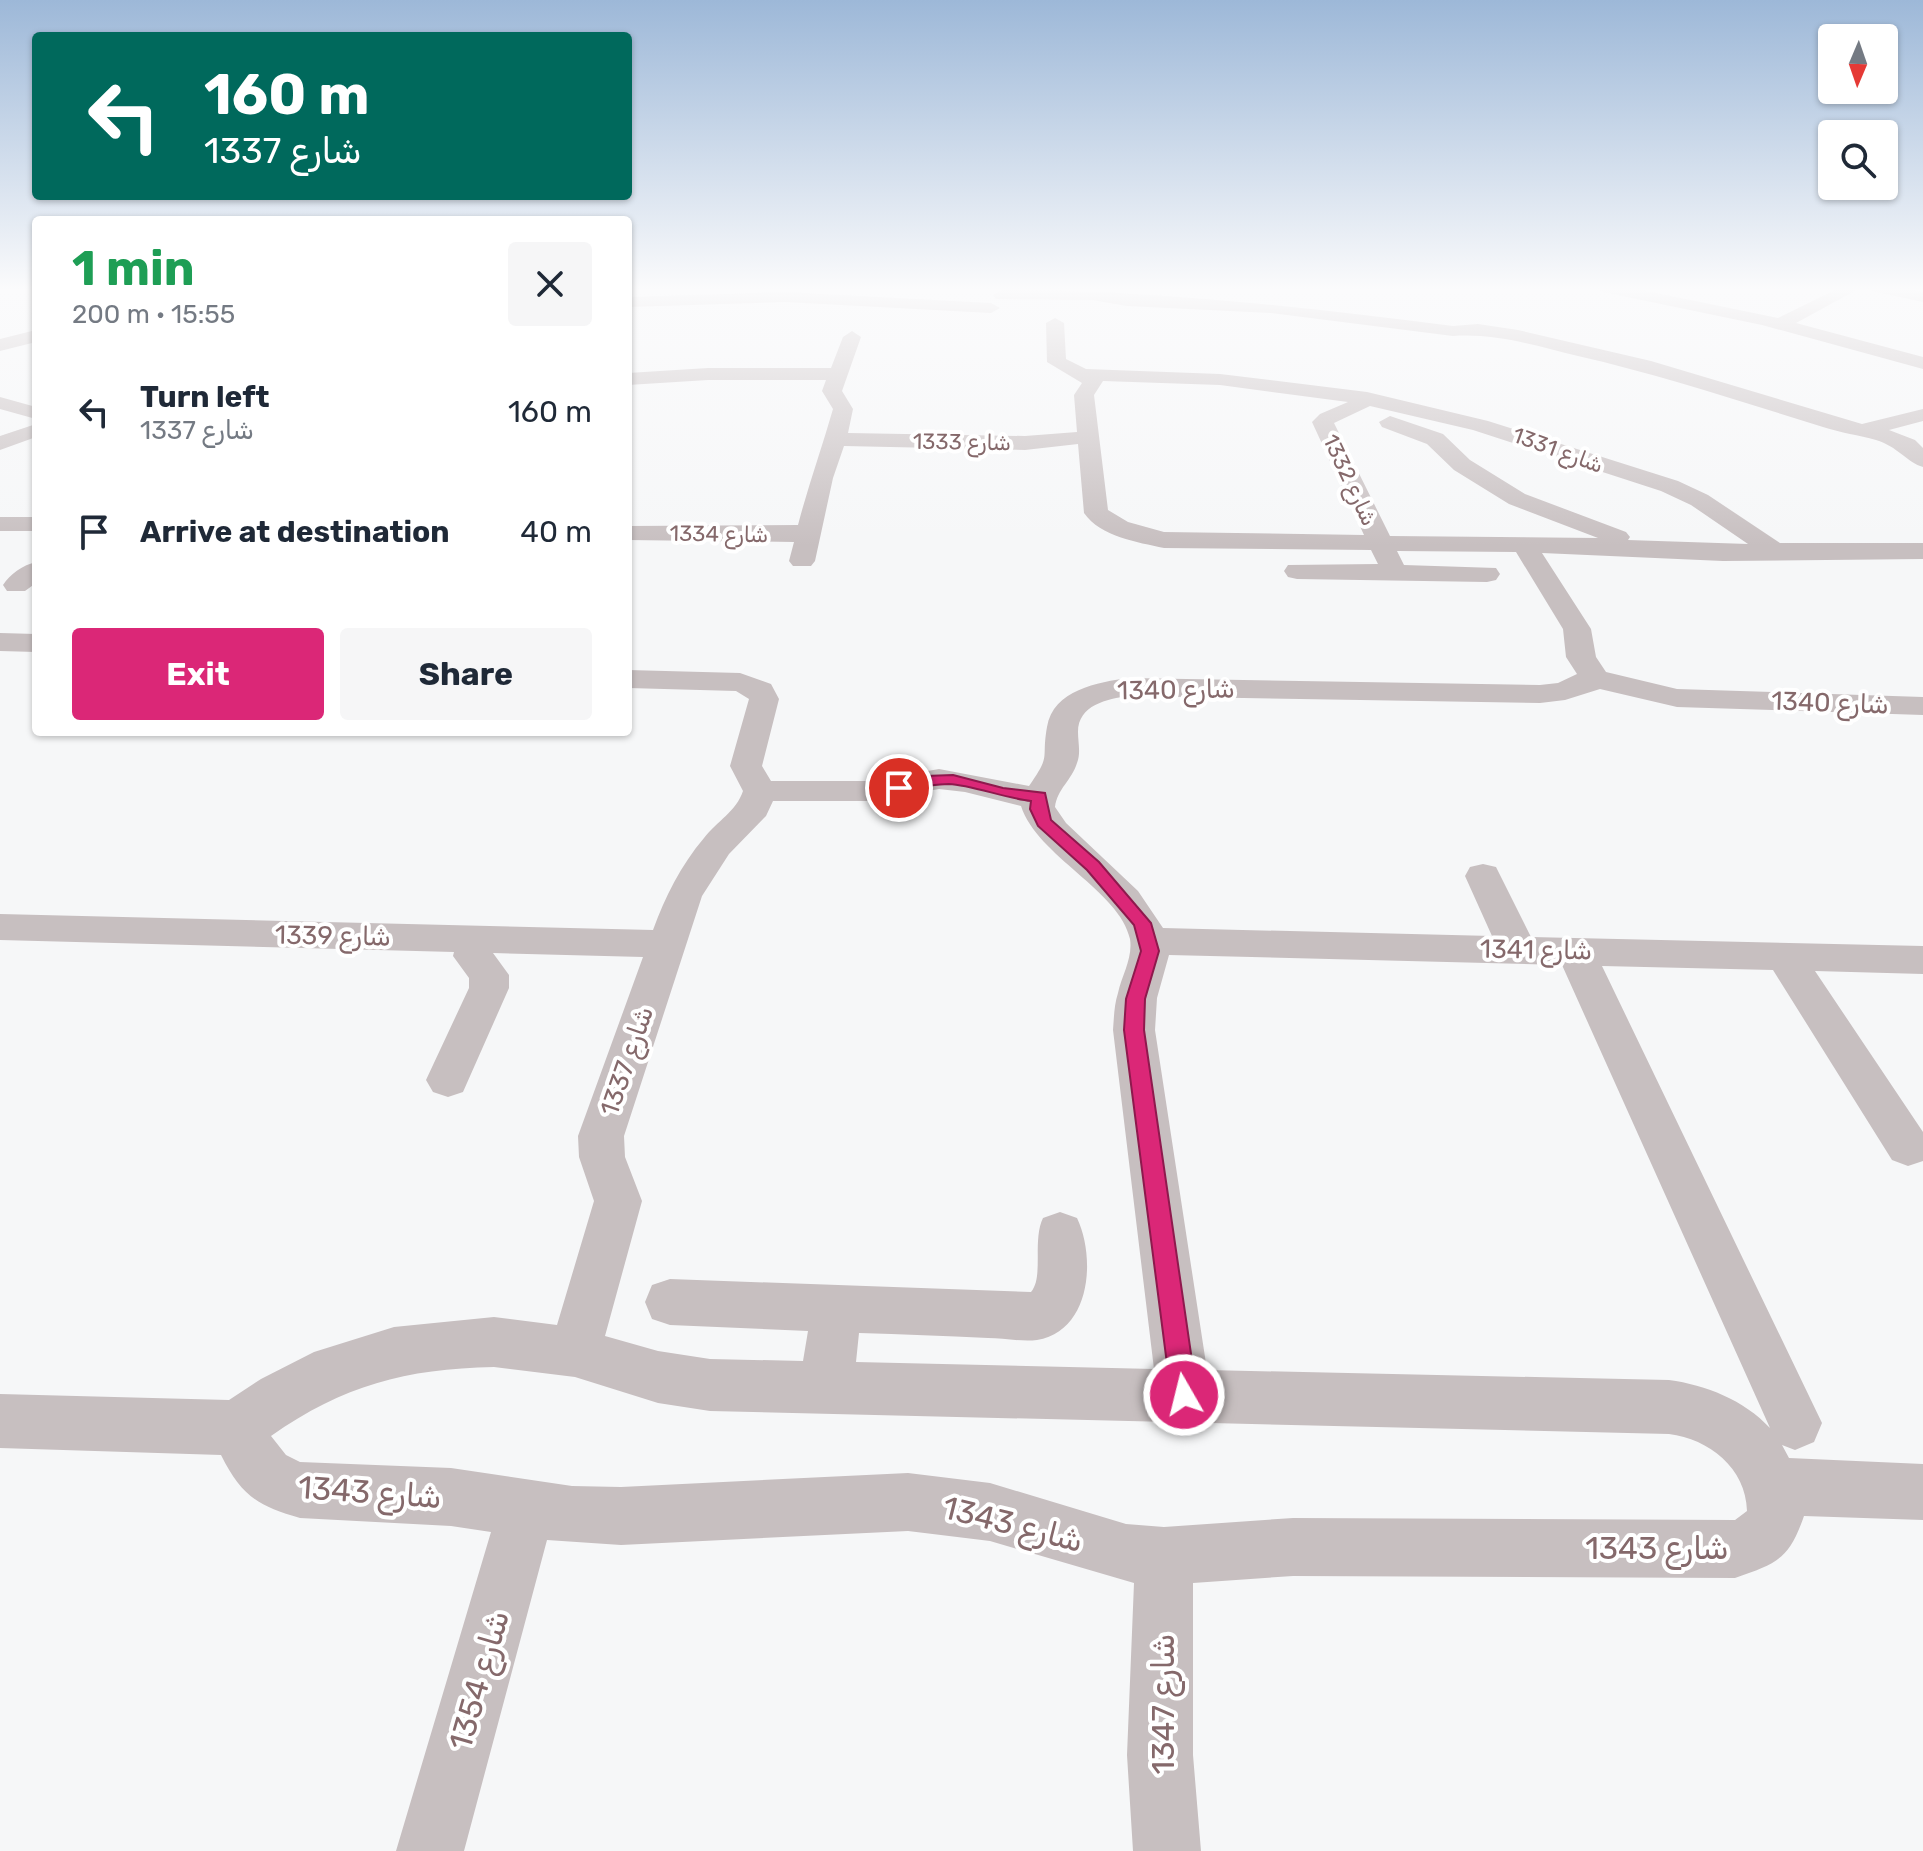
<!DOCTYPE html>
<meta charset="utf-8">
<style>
body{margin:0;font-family:Rubik,Cairo,sans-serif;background:#f6f6f7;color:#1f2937;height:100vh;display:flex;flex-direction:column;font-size:30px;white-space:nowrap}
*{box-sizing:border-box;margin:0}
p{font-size:26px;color:#747a83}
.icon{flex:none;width:44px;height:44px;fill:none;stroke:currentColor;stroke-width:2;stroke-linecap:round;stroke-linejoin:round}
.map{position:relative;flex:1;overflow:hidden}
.details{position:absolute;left:32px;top:216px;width:600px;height:520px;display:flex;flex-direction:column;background:#fff;border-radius:8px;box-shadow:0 2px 6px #0004}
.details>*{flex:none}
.top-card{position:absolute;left:32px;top:32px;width:600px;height:168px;border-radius:8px;box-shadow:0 2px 6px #0004;background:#00695c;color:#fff;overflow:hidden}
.needle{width:52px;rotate:182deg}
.tools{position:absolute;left:1818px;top:24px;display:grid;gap:16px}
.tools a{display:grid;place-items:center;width:80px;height:80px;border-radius:8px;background:#fff;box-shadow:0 2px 6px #0004;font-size:40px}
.pin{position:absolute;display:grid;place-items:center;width:68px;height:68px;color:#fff;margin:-34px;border:4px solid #fff;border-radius:50%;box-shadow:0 2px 8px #0007}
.me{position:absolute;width:88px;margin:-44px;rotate:352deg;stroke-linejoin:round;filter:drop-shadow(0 0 6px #0008)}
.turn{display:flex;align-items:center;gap:28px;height:168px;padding:0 40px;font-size:36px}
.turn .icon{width:104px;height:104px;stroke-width:2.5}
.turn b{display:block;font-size:56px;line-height:68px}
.round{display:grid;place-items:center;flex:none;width:84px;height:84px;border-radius:8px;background:#f6f6f7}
.head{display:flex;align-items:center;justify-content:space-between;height:136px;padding:0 40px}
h1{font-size:48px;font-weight:700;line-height:60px;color:#1e9e55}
.button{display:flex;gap:16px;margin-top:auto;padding:16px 40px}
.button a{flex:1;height:92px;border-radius:8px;background:#db2777;color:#fff;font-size:32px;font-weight:700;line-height:92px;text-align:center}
.button a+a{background:#f6f6f7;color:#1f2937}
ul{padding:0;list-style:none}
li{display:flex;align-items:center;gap:24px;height:120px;padding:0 40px}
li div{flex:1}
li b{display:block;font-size:30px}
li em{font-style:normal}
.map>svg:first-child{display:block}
</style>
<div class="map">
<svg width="1923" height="1851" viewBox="0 0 1923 1851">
<rect width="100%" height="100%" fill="#f6f7f8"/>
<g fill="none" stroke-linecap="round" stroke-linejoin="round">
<path fill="#c7bfc0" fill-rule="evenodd" d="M 1595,287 L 1627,287 L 1778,318 L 1841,287 L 1862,287 L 1796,323 L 1923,357 L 1923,369 L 1762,325 L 1603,292 Z
M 1870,287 L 1900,287 L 1923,292 L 1923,302 L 1872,291 Z
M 1002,290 C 1153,290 1303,307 1453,326 L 1478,324 L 1518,330 L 1651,361 L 1862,424 L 1923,409 L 1923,421 L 1889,430 L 1915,440 L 1923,448 L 1923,467 C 1908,463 1897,446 1876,440 C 1859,435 1841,433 1823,427 C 1742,402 1661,375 1578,356 C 1537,346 1496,333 1453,336 L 1271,313 L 1127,306 L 1092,300 L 996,299 L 993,295 Z
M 785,292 L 991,303 L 1000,308 L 991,313 L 785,302 L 628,307 L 628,297 Z
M 1055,318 L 1064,323 L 1066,359 L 1086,369 L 1220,374 L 1367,392 L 1488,421 L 1678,481 L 1708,495 L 1780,543 L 1923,543 L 1923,559 L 1723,561 L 1542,553 L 1591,629 L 1596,657 L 1606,672 L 1677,689 L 1923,697 L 1923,715 L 1677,707 L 1600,689 L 1565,700 L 1540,703 L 1129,696 C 1107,699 1078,705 1078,732 C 1078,742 1081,753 1077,763 C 1072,780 1057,789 1055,807 L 1066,823 L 1138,891 L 1163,928 L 1492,936 L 1465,876 L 1470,867 L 1483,864 L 1496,867 L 1531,937 L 1923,946 L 1923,974 L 1815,971 L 1923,1132 L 1923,1161 L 1908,1166 L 1892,1160 L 1773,970 L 1602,966 L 1822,1423 L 1814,1442 L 1795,1450 L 1782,1445 L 1789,1458 L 1923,1464 L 1923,1520 L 1804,1516 C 1789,1559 1778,1563 1735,1578 L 1293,1576 L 1193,1583 L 1193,1755 L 1201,1851 L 1133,1851 L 1127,1755 L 1134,1583 L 990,1541 L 908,1531 L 621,1545 L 547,1540 L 464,1851 L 396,1851 L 491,1532 L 451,1526 L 300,1518 C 257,1506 241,1495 221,1455 L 0,1448 L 0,1394 L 229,1400 L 261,1379 L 314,1352 L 394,1327 L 494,1317 L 557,1325 L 594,1201 L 579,1157 L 578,1136 L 643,957 L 493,953 L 509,975 L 509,988 L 463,1092 L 448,1097 L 433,1092 L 426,1080 L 469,988 L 469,978 L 453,956 L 454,952 L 0,940 L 0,914 L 653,930 C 665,897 681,865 704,838 C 717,821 736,812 743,791 L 730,766 L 749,699 L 736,691 L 628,688 L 628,670 L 740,673 L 771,684 L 779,699 L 762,766 L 771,781 L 871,781 L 939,769 L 1029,786 C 1052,753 1041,761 1047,727 C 1053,690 1098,682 1129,678 L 1540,685 L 1558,683 L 1577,674 L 1566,657 L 1563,629 L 1516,552 L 1397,551 L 1404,565 L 1496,568 L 1500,574 L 1496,580 L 1487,582 L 1297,579 L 1288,577 L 1284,571 L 1288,565 L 1378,564 L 1371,550 L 1164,548 C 1137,542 1101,537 1084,513 L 1078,444 L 1025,450 L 844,446 L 833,478 L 815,561 L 811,566 L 793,566 L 789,561 L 794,542 L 628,540 L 628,526 L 798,525 C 808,486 822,448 833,409 L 822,391 L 826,380 L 708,380 L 628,385 L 628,373 L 708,368 L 831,368 L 843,337 L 852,331 L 861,337 L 842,391 L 853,409 L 848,433 L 1025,436 L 1077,432 L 1074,395 L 1082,383 L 1047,362 L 1046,323 ZM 1103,381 L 1220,385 L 1348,402 L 1320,414 L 1312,422 L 1364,535 L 1164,532 L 1128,522 L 1108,510 L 1094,395 ZM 1370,406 L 1473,430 L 1661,491 L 1691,505 L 1748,544 L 1628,540 L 1630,537 L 1626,532 L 1525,494 L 1470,460 L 1443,434 L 1390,416 L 1379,422 L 1382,427 L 1427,444 L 1454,470 L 1509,504 L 1598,538 L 1390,536 L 1334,423 ZM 939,789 L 965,792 L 1021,806 C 1037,856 1120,891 1130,939 C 1133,958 1122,975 1118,993 C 1114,1005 1114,1018 1113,1030 L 1154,1369 L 856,1362 L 859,1333 C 902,1334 945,1336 988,1338 C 1003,1338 1022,1342 1037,1340 C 1091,1331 1096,1258 1077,1218 L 1060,1212 L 1043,1218 C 1032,1241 1044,1277 1031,1292 L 670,1279 L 652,1285 L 645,1302 L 652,1319 L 670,1325 L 808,1331 L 803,1361 L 710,1359 L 658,1351 L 605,1336 L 642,1201 L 625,1157 L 624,1136 L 702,896 L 729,854 L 766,816 L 773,801 L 871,801 ZM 1169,955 L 1562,965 L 1770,1428 C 1744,1400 1706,1385 1669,1380 L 1207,1370 L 1155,1030 L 1157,998 ZM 494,1367 L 575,1377 L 658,1403 L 710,1411 L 1669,1434 C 1709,1439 1746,1468 1747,1511 L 1735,1520 L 1293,1518 L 1164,1527 L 1126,1524 L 990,1483 L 908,1473 L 621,1487 L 572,1486 L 451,1468 L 300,1462 L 286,1455 L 271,1436 C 344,1385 405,1369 494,1367 Z
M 36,330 L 36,342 L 0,351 L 0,339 Z
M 0,397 L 36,407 L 36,419 L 0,409 Z
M 36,424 L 36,437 L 0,450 L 0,436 Z
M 0,517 L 36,517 L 36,531 L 0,531 Z
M 36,562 L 36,583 L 25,591 L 7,591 L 3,585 C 10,574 23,565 36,562 Z
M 0,633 L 36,634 L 36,652 L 0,651 Z"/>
</g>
<linearGradient id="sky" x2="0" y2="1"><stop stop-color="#9db8d8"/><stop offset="0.53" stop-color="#fbfbfc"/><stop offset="1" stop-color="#fbfbfc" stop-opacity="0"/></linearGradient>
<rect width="1923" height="546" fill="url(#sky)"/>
<path fill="#db2777" stroke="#8e194d" stroke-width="2" d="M 953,775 L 1003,788 L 1045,793 L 1051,820 L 1099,862 L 1151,923 L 1159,951 L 1145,999 L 1144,1030 L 1197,1395 L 1193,1403 L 1184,1407 L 1175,1403 L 1171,1395 L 1124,1030 L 1126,999 L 1141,951 L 1134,925 L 1087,870 L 1038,826 L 1030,809 L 1031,801 C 1005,798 971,785 949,784 C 932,784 916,788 899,792 L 891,788 L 893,784 L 925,776 Z"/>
<g text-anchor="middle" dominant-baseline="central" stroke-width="8" stroke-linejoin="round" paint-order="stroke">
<g font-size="22" fill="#85696b" stroke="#fff">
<text transform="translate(962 442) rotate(1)">شارع 1333</text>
<text transform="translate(1558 450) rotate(20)">شارع 1331</text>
<text transform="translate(1350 480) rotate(65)">شارع 1332</text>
<text transform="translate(719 534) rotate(1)">شارع 1334</text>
</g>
<g font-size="26" fill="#85696b" stroke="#fff">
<text transform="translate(1176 690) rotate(-1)">شارع 1340</text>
<text transform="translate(1830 703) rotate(2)">شارع 1340</text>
<text transform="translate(333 936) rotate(1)">شارع 1339</text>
<text transform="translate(1536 950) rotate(1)">شارع 1341</text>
<text transform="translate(627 1061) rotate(-71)">شارع 1337</text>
</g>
<g font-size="32" fill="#85696b" stroke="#fff">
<text transform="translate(370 1492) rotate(4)">شارع 1343</text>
<text transform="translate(1013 1524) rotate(14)">شارع 1343</text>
<text x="1657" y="1548">شارع 1343</text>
<text transform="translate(479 1680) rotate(-74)">شارع 1354</text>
<text transform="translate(1163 1704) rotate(-90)">شارع 1347</text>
</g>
</g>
</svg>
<div class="tools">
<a><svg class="needle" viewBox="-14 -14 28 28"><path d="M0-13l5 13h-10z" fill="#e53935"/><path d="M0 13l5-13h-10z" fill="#747a83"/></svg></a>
<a><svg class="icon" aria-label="search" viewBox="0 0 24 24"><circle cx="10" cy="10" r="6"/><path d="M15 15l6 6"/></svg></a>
</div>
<div class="pin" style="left:899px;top:788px;background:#d93025"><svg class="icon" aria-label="arrive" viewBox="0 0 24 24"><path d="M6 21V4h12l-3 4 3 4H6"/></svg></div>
<svg class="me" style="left:1184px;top:1395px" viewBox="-20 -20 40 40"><circle r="17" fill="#db2777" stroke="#fff" stroke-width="3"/><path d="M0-11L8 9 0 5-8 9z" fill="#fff"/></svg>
<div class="top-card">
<div class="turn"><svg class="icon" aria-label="left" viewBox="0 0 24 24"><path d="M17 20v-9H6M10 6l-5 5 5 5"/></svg><div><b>160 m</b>شارع 1337</div></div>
</div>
<section class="details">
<div class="head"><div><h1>1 min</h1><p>200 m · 15:55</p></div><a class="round"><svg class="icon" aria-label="close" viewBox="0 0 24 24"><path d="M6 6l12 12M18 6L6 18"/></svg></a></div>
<ul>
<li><svg class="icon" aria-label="left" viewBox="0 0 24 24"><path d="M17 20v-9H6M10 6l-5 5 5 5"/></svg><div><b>Turn left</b><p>شارع 1337</p></div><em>160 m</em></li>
<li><svg class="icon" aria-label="arrive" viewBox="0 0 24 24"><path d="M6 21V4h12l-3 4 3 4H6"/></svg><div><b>Arrive at destination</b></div><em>40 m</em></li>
</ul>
<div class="button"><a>Exit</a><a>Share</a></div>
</section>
</div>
